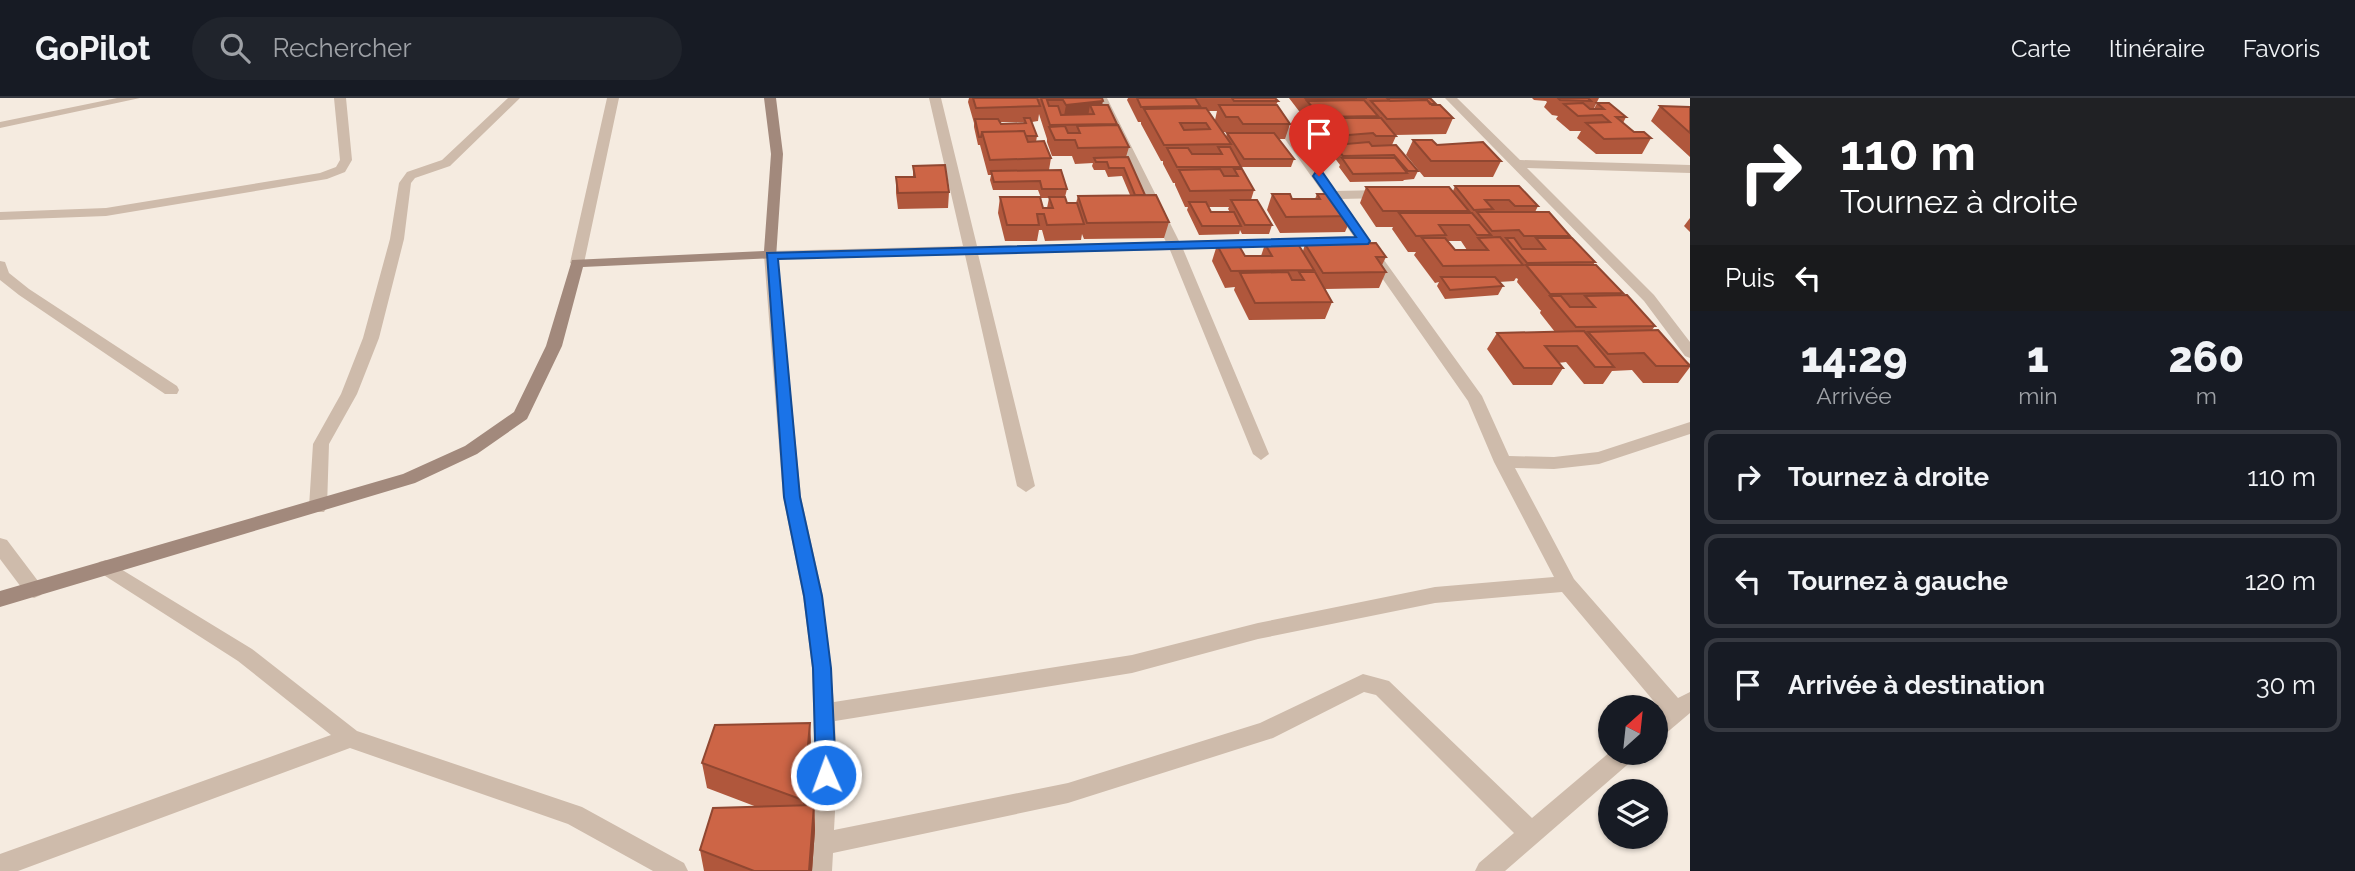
<!DOCTYPE html>
<html lang="fr">
<meta charset="utf-8">
<style>
body{margin:0;font-family:Raleway,sans-serif;background:#20242c;color:#f1f3f6;height:100vh;display:flex;flex-direction:column;font-size:26px;white-space:nowrap}
*{box-sizing:border-box;margin:0}
p{font-size:23px;color:#9ea1a6}
.icon{flex:none;width:38px;height:38px;fill:none;stroke:currentColor;stroke-width:2;stroke-linecap:round;stroke-linejoin:round}
.map{position:relative;flex:1;overflow:hidden}
.sheet{display:flex;flex-direction:column;background:#171b24;width:665px}
.sheet>*{flex:none}
.top-card{background:#202124;color:#fff;overflow:hidden}
.needle{width:46px;rotate:27deg}
.buttons{position:absolute;left:1598px;top:597px;display:grid;gap:14px}
.buttons a{display:grid;place-items:center;width:70px;height:70px;border-radius:50%;background:#171b24;box-shadow:0 2px 5px #0004;font-size:35px}
.pin{position:absolute;display:grid;place-items:center;width:60px;height:60px;color:#fff;margin:-72px -30px;border-radius:50% 50% 50% 0;rotate:-45deg;box-shadow:0 0 7px #0007}
.pin .icon{rotate:45deg}
.me{position:absolute;width:77px;margin:-38px;rotate:358deg;stroke-linejoin:round;filter:drop-shadow(0 0 5px #0008)}
.turn{display:flex;align-items:center;gap:24px;height:147px;padding:0 35px;font-size:32px}
.turn .icon{width:91px;height:91px;stroke-width:2.5}
.turn b{display:block;font-size:49px;line-height:60px}
.then{display:flex;align-items:center;height:66px;padding:0 35px;background:#0003;gap:14px;font-size:26px}
.eta{display:flex;justify-content:space-evenly;align-items:center;height:119px;text-align:center}
.eta b{font-size:42px;font-weight:800;line-height:49px}
ul{padding:0;list-style:none}
li{display:flex;align-items:center;gap:21px;height:94px;margin:0 14px 10px;padding:0 21px;border:4px solid #363941;border-radius:14px}
li div{flex:1}
li b{display:block;font-size:26px}
li em{font-style:normal}
header{display:flex;align-items:center;gap:42px;box-sizing:border-box;height:98px;padding:0 35px;background:#171b24;border-bottom:2px solid #363941}
header strong{font-size:33px}
nav{display:flex;gap:38px;margin-inline-start:auto;font-size:24px}
.search{width:490px;height:63px;background:#20242c;display:flex;align-items:center;gap:18px;box-sizing:border-box;padding:0 24px;border-radius:38px;color:#9ea1a6;font-size:26px}
main{display:flex;flex:1;min-height:0}
.map>svg:first-child{display:block}
</style>
<header>
<strong>GoPilot</strong>
<div class="search"><svg class="icon" aria-label="search" viewBox="0 0 24 24"><circle cx="10" cy="10" r="6"/><path d="M15 15l6 6"/></svg>Rechercher</div>
<nav><a>Carte</a><a>Itinéraire</a><a>Favoris</a></nav>
</header>
<main>
<div class="map">
<svg width="1690" height="773" viewBox="0 0 1690 773">
<rect width="100%" height="100%" fill="#f5ebe0"/>
<g fill="none" stroke-linecap="round" stroke-linejoin="round">
<path fill="#cebbab" fill-rule="evenodd" d="M 117,0 L 140,0 L 0,30 L 0,24 Z
M 334,0 L 346,0 L 352,62 L 345,74 L 327,81 L 106,118 L 0,122 L 0,114 L 106,110 L 320,75 L 336,69 L 340,62 Z
M 508,0 L 520,0 L 450,68 L 415,80 L 411,85 L 404,141 L 379,240 L 357,296 L 329,346 L 327,409 L 324,414 L 312,414 L 309,409 L 313,346 L 341,296 L 363,240 L 390,141 L 399,85 L 407,74 L 442,62 Z
M 607,0 L 619,0 L 584,165 L 577,169 L 570,165 Z
M 929,0 L 941,0 L 977,148 L 1166,144 L 1095,0 L 1107,0 L 1179,143 L 1354,139 L 1256,0 L 1268,0 L 1334,93 L 1385,92 L 1391,96 L 1385,100 L 1340,101 L 1482,298 L 1509,358 L 1554,359 L 1598,354 L 1690,324 L 1690,336 L 1599,366 L 1554,371 L 1515,370 L 1574,481 L 1678,600 L 1690,594 L 1690,615 L 1664,637 L 1656,639 L 1656,618 L 1662,613 L 1562,494 L 1435,505 L 1258,541 L 1132,575 L 835,623 L 837,677 L 834,732 L 1068,685 L 1260,625 L 1363,576 L 1389,583 L 1532,720 L 1610,654 L 1637,654 L 1634,661 L 1505,773 L 1475,773 L 1479,765 L 1514,735 L 1376,597 L 1364,594 L 1273,640 L 1068,705 L 833,755 L 832,773 L 808,773 L 815,677 L 812,570 L 803,498 L 783,399 L 764,157 L 771,153 L 963,148 ZM 1359,147 L 1468,303 L 1494,364 L 1554,479 L 1435,489 L 1258,525 L 1132,557 L 834,604 L 823,498 L 801,399 L 778,161 L 965,157 L 1017,388 L 1026,394 L 1035,388 L 978,156 L 1170,152 L 1253,356 L 1261,362 L 1269,356 L 1183,151 Z
M 1445,0 L 1457,0 L 1520,62 L 1690,67 L 1690,75 L 1527,70 L 1654,197 L 1690,244 L 1690,260 L 1685,258 L 1644,203 Z
M 0,163 L 5,164 L 9,175 L 29,191 L 177,288 L 179,292 L 177,296 L 165,296 L 19,197 L 0,182 Z
M 0,440 L 7,442 L 41,487 L 44,492 L 41,497 L 34,500 L 27,497 L 0,461 Z
M 106,462 L 252,551 L 357,633 L 582,709 L 684,765 L 688,773 L 653,773 L 568,726 L 350,650 L 18,773 L 0,773 L 0,756 L 331,637 L 238,563 L 99,474 L 97,469 L 99,464 Z"/>
<path fill="#a2897c" fill-rule="evenodd" d="M 764,0 L 776,0 L 783,56 L 776,160 L 583,169 L 562,248 L 527,321 L 477,356 L 415,385 L 0,509 L 0,493 L 403,376 L 465,348 L 514,314 L 546,248 L 572,162 L 764,153 L 771,56 Z"/>
</g>
<path fill="#b0573c" fill-rule="evenodd" d="M 969,0 L 1102,0 L 1102,7 L 1117,26 L 1117,27 L 1129,49 L 1126,59 L 1145,97 L 1169,124 L 1164,140 L 1084,141 L 1082,136 L 1081,142 L 1045,143 L 1042,132 L 1039,132 L 1037,143 L 1005,143 L 998,115 L 1000,99 L 1043,110 L 1047,110 L 1049,100 L 1041,100 L 1038,92 L 993,92 L 990,82 L 991,77 L 988,77 L 980,47 L 978,47 L 974,29 L 974,25 L 968,4 ZM 1039,16 L 1047,41 L 1047,44 L 1052,58 L 1072,58 L 1075,66 L 1093,65 L 1092,68 L 1094,72 L 1105,72 L 1108,79 L 1122,78 L 1130,97 L 1078,98 L 1076,105 L 1067,105 L 1065,99 L 1067,91 L 1049,72 L 1051,60 L 1036,44 L 1037,38 L 1032,24 L 1038,23 ZM 1000,24 L 1024,24 L 1023,25 L 1001,26 Z
M 1128,0 L 1275,0 L 1278,3 L 1276,7 L 1290,26 L 1285,41 L 1279,41 L 1294,61 L 1291,69 L 1241,69 L 1240,71 L 1254,92 L 1251,102 L 1272,127 L 1269,136 L 1242,136 L 1240,132 L 1239,136 L 1199,137 L 1187,112 L 1188,109 L 1185,109 L 1175,87 L 1175,85 L 1173,85 L 1163,66 L 1163,63 L 1161,63 L 1141,26 L 1141,24 L 1138,24 L 1127,2 ZM 1208,13 L 1217,13 L 1215,22 ZM 1223,34 L 1234,34 L 1235,35 L 1227,35 L 1226,39 ZM 1208,109 L 1229,109 L 1228,111 L 1230,114 L 1211,114 Z
M 1289,0 L 1430,0 L 1436,6 L 1435,7 L 1453,20 L 1446,36 L 1395,37 L 1396,38 L 1392,47 L 1418,73 L 1414,81 L 1404,82 L 1403,83 L 1350,84 L 1339,69 L 1340,67 L 1331,55 L 1332,53 L 1330,53 L 1318,36 L 1318,34 L 1315,34 Z
M 1532,0 L 1599,0 L 1594,10 L 1589,10 L 1594,11 L 1597,5 L 1626,19 L 1623,25 L 1634,34 L 1651,40 L 1642,56 L 1596,56 L 1577,40 L 1581,33 L 1570,33 L 1556,21 L 1558,18 L 1552,17 L 1544,9 L 1547,4 L 1546,3 L 1534,2 Z
M 1660,8 L 1690,9 L 1690,59 L 1651,23 Z
M 1413,42 L 1437,47 L 1501,63 L 1493,79 L 1424,79 L 1406,57 Z
M 913,68 L 949,94 L 948,110 L 898,111 L 896,95 L 896,79 L 913,79 Z
M 1455,88 L 1538,108 L 1535,114 L 1570,138 L 1569,140 L 1595,164 L 1593,167 L 1623,195 L 1621,197 L 1655,228 L 1652,232 L 1690,266 L 1690,269 L 1678,285 L 1643,285 L 1632,272 L 1612,273 L 1603,286 L 1584,286 L 1566,264 L 1558,265 L 1563,270 L 1552,287 L 1513,287 L 1487,251 L 1497,235 L 1555,234 L 1540,215 L 1541,212 L 1540,212 L 1517,184 L 1518,181 L 1516,180 L 1514,183 L 1499,184 L 1503,188 L 1498,197 L 1445,201 L 1437,188 L 1439,184 L 1435,185 L 1414,157 L 1416,154 L 1408,154 L 1392,131 L 1393,129 L 1376,129 L 1360,105 L 1366,89 L 1453,93 ZM 1448,143 L 1461,143 L 1467,152 L 1455,152 Z
M 1272,96 L 1292,101 L 1315,101 L 1317,96 L 1352,118 L 1345,134 L 1280,135 L 1267,112 Z
M 1690,120 L 1690,134 L 1684,128 Z
M 1265,146 L 1303,153 L 1305,146 L 1386,159 L 1382,167 L 1386,174 L 1379,190 L 1325,191 L 1332,204 L 1325,221 L 1249,222 L 1234,192 L 1235,189 L 1225,190 L 1212,163 L 1217,147 L 1245,158 L 1261,158 Z
M 810,625 L 811,651 L 807,707 L 814,707 L 815,732 L 812,773 L 704,773 L 700,752 L 757,709 L 707,690 L 702,665 Z"/>
<path fill="#904731" d="M 1103,3 L 1100,18 L 1094,16 L 1090,7 L 1088,19 L 1063,23 L 1066,7 Z
M 810,625 L 811,651 L 805,726 L 803,702 Z
M 814,707 L 815,732 L 812,773 L 809,773 Z"/>
<path fill="#cd6546" stroke="#904731" stroke-width="2" fill-rule="evenodd" d="M 973,0 L 1037,0 L 1040,8 L 976,10 Z
M 1041,0 L 1102,0 L 1103,3 L 1066,7 L 1063,2 L 1047,2 L 1049,8 L 1058,8 L 1061,17 L 1094,16 L 1090,7 L 1108,7 L 1117,26 L 1050,27 Z
M 1137,0 L 1195,0 L 1200,8 L 1141,9 Z
M 1232,0 L 1275,0 L 1278,3 L 1234,3 Z
M 1305,0 L 1367,0 L 1306,1 Z
M 1387,0 L 1430,0 L 1436,6 L 1430,6 L 1427,2 L 1390,3 Z
M 1558,0 L 1588,0 L 1591,3 L 1560,2 Z
M 1364,2 L 1378,18 L 1321,19 L 1307,3 Z
M 1427,2 L 1432,7 L 1440,7 L 1453,20 L 1387,21 L 1371,3 Z
M 1583,5 L 1590,11 L 1604,11 L 1597,5 L 1609,5 L 1626,19 L 1616,19 L 1634,34 L 1644,34 L 1651,40 L 1604,41 L 1586,25 L 1610,24 L 1602,17 L 1578,18 L 1564,6 Z
M 1219,7 L 1277,7 L 1290,26 L 1243,26 L 1238,19 L 1226,19 Z
M 1660,8 L 1690,9 L 1690,35 Z
M 1206,10 L 1231,46 L 1164,47 L 1144,11 ZM 1180,25 L 1206,25 L 1210,31 L 1184,32 Z
M 1024,20 L 1030,20 L 1037,38 L 1026,38 L 1024,33 L 982,34 L 981,39 L 979,39 L 975,21 L 998,21 L 1001,26 L 1026,25 Z
M 1323,20 L 1381,20 L 1396,38 L 1376,38 L 1373,35 L 1336,38 Z
M 1118,27 L 1129,49 L 1078,50 L 1075,42 L 1055,42 L 1049,29 L 1065,28 L 1068,35 L 1080,35 L 1077,28 Z
M 1024,33 L 1028,44 L 1044,43 L 1051,60 L 990,62 L 982,34 Z
M 1227,35 L 1274,35 L 1294,61 L 1244,61 Z
M 1413,42 L 1432,42 L 1437,47 L 1483,44 L 1501,63 L 1431,63 Z
M 1369,44 L 1372,48 L 1396,47 L 1418,73 L 1408,73 L 1394,57 L 1343,58 L 1334,47 Z
M 1218,49 L 1230,49 L 1241,69 L 1177,69 L 1167,50 L 1188,50 L 1192,56 L 1222,56 Z
M 1128,59 L 1145,97 L 1135,97 L 1124,70 L 1109,70 L 1107,64 L 1096,64 L 1094,60 Z
M 1342,60 L 1395,60 L 1407,75 L 1353,76 Z
M 945,67 L 949,94 L 898,95 L 896,79 L 915,79 L 913,68 Z
M 1220,71 L 1224,78 L 1238,78 L 1234,71 L 1242,71 L 1254,92 L 1190,93 L 1179,72 Z
M 1061,72 L 1067,91 L 1042,91 L 1040,83 L 994,84 L 991,73 Z
M 1455,88 L 1519,88 L 1538,108 L 1515,108 L 1509,102 L 1485,102 L 1493,111 L 1474,112 Z
M 1366,89 L 1449,89 L 1469,113 L 1383,113 Z
M 1272,96 L 1290,96 L 1292,101 L 1320,101 L 1317,96 L 1336,96 L 1352,118 L 1286,119 Z
M 1156,97 L 1169,124 L 1087,125 L 1078,98 Z
M 1000,99 L 1040,99 L 1043,110 L 1053,110 L 1049,99 L 1065,99 L 1067,105 L 1077,105 L 1084,126 L 1047,127 L 1044,116 L 1037,116 L 1039,127 L 1007,127 Z
M 1231,102 L 1257,102 L 1272,127 L 1245,127 Z
M 1189,104 L 1206,104 L 1211,114 L 1234,114 L 1241,128 L 1202,128 Z
M 1477,114 L 1549,114 L 1570,138 L 1524,138 L 1519,132 L 1492,133 Z
M 1399,115 L 1472,115 L 1491,137 L 1477,137 L 1469,127 L 1439,127 L 1446,137 L 1416,138 Z
M 1500,139 L 1523,167 L 1443,168 L 1422,140 L 1445,140 L 1455,152 L 1488,152 L 1478,140 Z
M 1506,140 L 1514,140 L 1522,151 L 1545,151 L 1536,140 L 1572,140 L 1595,164 L 1527,165 Z
M 1376,145 L 1386,159 L 1376,159 L 1386,174 L 1323,175 L 1305,146 Z
M 1238,146 L 1245,158 L 1272,158 L 1265,146 L 1298,146 L 1314,172 L 1231,173 L 1217,147 Z
M 1526,167 L 1596,167 L 1623,195 L 1550,196 Z
M 1288,174 L 1292,182 L 1304,182 L 1299,174 L 1315,174 L 1332,204 L 1255,205 L 1240,175 Z
M 1441,179 L 1495,179 L 1503,188 L 1450,192 Z
M 1627,197 L 1655,228 L 1576,229 L 1550,198 L 1561,198 L 1570,209 L 1595,209 L 1585,198 Z
M 1658,232 L 1690,268 L 1656,268 L 1644,255 L 1608,256 L 1588,234 Z
M 1584,233 L 1614,269 L 1595,269 L 1577,248 L 1545,248 L 1563,270 L 1524,270 L 1497,235 Z
M 810,625 L 803,702 L 702,665 L 715,627 Z
M 814,707 L 809,773 L 754,773 L 700,752 L 713,710 Z"/>
<path fill="#1a73e8" stroke="#114b97" stroke-width="2" d="M 1315,75 L 1323,75 L 1370,143 L 1368,146 L 778,161 L 800,399 L 822,498 L 831,570 L 836,677 L 833,683 L 826,686 L 819,683 L 816,677 L 813,570 L 804,498 L 784,399 L 767,155 L 1356,139 L 1313,78 Z"/>
</svg>
<div class="buttons">
<a><svg class="needle" viewBox="-14 -14 28 28"><path d="M0-13l5 13h-10z" fill="#e53935"/><path d="M0 13l5-13h-10z" fill="#9ea1a6"/></svg></a>
<a><svg class="icon" aria-label="layers" viewBox="0 0 24 24"><path d="M12 4l9 5-9 5-9-5zM3 14l9 5 9-5"/></svg></a>
</div>
<div class="pin" style="left:1319px;top:78px;background:#d93025"><svg class="icon" aria-label="arrive" viewBox="0 0 24 24"><path d="M6 21V4h12l-3 4 3 4H6"/></svg></div>
<svg class="me" style="left:826px;top:677px" viewBox="-20 -20 40 40"><circle r="17" fill="#1a73e8" stroke="#fff" stroke-width="3"/><path d="M0-11L8 9 0 5-8 9z" fill="#fff"/></svg>
</div>
<section class="sheet">
<div class="top-card">
<div class="turn"><svg class="icon" aria-label="right" viewBox="0 0 24 24"><path d="M7 20v-9h11M14 6l5 5-5 5"/></svg><div><b>110 m</b>Tournez à droite</div></div>
<div class="then">Puis<svg class="icon" aria-label="left" viewBox="0 0 24 24"><path d="M17 20v-9H6M10 6l-5 5 5 5"/></svg></div>
</div>
<div class="eta">
<div><b>14:29</b><p>Arrivée</p></div>
<div><b>1</b><p>min</p></div>
<div><b>260</b><p>m</p></div>
</div>
<ul>
<li><svg class="icon" aria-label="right" viewBox="0 0 24 24"><path d="M7 20v-9h11M14 6l5 5-5 5"/></svg><div><b>Tournez à droite</b></div><em>110 m</em></li>
<li><svg class="icon" aria-label="left" viewBox="0 0 24 24"><path d="M17 20v-9H6M10 6l-5 5 5 5"/></svg><div><b>Tournez à gauche</b></div><em>120 m</em></li>
<li><svg class="icon" aria-label="arrive" viewBox="0 0 24 24"><path d="M6 21V4h12l-3 4 3 4H6"/></svg><div><b>Arrivée à destination</b></div><em>30 m</em></li>
</ul>
</section>
</main>
